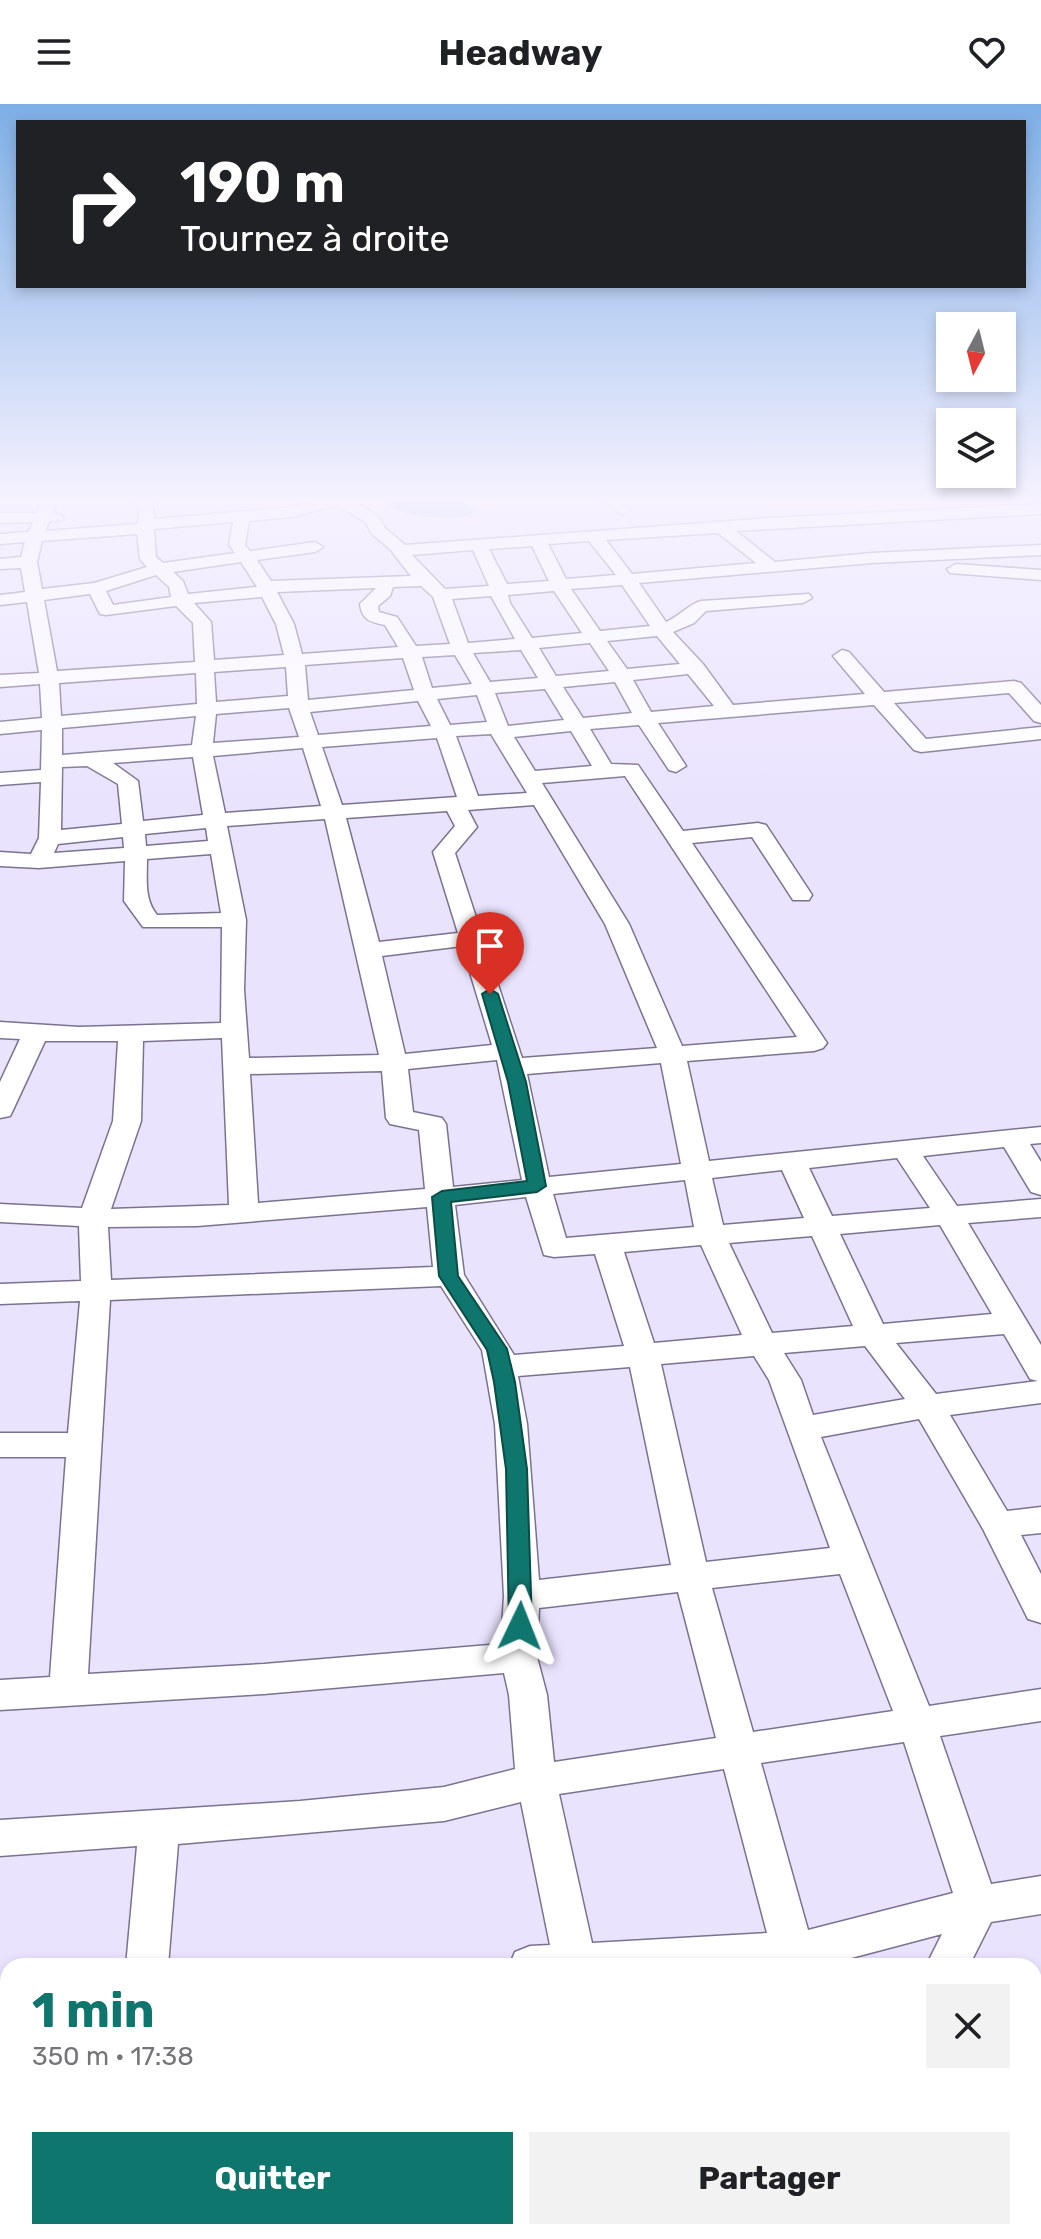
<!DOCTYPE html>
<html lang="fr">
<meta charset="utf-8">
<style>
body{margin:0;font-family:Rubik,sans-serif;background:#f2f2f2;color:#202124;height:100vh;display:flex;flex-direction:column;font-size:30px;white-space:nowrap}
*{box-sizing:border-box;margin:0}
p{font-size:26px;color:#757577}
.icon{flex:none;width:44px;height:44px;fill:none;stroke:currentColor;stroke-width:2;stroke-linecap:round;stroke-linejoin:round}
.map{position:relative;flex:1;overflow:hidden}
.side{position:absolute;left:0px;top:1854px;width:1042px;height:282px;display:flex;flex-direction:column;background:#fff;border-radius:24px 24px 0 0;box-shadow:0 4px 12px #0003}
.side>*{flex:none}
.top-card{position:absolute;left:16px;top:16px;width:1010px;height:168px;border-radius:0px;box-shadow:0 4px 12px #0003;background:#202124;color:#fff;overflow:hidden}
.needle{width:52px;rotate:187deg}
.controls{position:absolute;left:936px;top:208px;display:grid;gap:16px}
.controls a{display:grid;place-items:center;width:80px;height:80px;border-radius:0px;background:#fff;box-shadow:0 4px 12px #0003;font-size:40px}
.pin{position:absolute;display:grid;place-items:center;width:68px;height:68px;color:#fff;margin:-82px -34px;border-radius:50% 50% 50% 0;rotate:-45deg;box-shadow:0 0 8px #0007}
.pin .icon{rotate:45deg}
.me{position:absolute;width:88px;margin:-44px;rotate:2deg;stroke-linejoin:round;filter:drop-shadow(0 0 6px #0008)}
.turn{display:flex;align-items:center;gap:28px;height:168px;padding:0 32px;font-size:36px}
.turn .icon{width:104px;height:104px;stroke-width:2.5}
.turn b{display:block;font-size:56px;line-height:68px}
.round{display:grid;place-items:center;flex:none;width:84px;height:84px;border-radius:0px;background:#f2f2f2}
.summary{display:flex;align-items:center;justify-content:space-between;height:136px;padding:0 32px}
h1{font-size:48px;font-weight:700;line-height:60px;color:#0f766e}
.primary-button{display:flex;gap:16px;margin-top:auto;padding:16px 32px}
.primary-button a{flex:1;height:92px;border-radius:0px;background:#0f766e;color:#fff;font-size:32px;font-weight:700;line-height:92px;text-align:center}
.primary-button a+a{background:#f2f2f2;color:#202124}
header{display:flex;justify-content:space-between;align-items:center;height:104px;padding:0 32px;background:#fff;font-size:36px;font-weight:700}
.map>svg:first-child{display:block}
</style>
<header><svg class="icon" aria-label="menu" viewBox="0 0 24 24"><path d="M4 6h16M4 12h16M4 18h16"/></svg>Headway<svg class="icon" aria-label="heart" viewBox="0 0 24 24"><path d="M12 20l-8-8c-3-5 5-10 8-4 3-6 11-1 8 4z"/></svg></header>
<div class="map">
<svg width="1041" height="2135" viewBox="0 0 1041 2135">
<rect width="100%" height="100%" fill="#eae3fe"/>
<path fill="#7ea5e2" d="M 387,395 L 462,395 L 475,408 C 459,419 400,412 386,401 Z"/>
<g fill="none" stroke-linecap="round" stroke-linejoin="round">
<g stroke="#7b7290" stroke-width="3">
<path id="minor" d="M 43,395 L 59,395 L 53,408 L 64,413 L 62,416 L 49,418 L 45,427 L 138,420 L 139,406 L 135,395 L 151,395 L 155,415 L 292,403 L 324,395 L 351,395 L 378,412 L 385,424 L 405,441 L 770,414 L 1041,400 L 1041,410 L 736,427 L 775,458 L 872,449 L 1041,441 L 1041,451 L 872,459 L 639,479 L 666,518 C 678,513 691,499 701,497 L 809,490 L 812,494 L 803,499 L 706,507 L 694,519 L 673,528 L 703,560 L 733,601 L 865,590 L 833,552 L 842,546 L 849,548 L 884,588 L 1014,577 L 1021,579 L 1041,601 L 1041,619 L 1034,617 L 1009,589 L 894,599 L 926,635 L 1041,623 L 1041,635 L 921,648 L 914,646 L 874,601 L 658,619 L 686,662 L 676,668 L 669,666 L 639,621 L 590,625 L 611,660 L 638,661 L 683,727 L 758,719 L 766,721 L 812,791 L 809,796 L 793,796 L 752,733 L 692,739 L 827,939 L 823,944 L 814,947 L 687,957 L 709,1057 L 1041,1023 L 1041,1039 L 1030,1040 L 1041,1058 L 1041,1091 L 1031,1088 L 1004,1043 L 923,1052 L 957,1102 L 1041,1095 L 1041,1113 L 968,1119 L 1041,1241 L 1041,1299 L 950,1311 L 1007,1407 L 1041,1403 L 1041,1429 L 1021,1431 L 1041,1470 L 1041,1519 L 1028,1515 L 983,1425 L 919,1315 L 821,1333 L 929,1602 L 1041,1585 L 1041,1617 L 940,1632 L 991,1780 L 1041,1772 L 1041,1810 L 991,1818 L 969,1862 L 926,1862 L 942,1830 L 821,1862 L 509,1862 L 515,1848 L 530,1842 L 550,1841 L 521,1698 L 444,1717 L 178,1740 L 168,1862 L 126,1862 L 137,1742 L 0,1752 L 0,1716 L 300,1697 L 444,1683 L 515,1665 L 509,1591 L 504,1569 L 264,1590 L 0,1606 L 0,1576 L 50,1573 L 66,1353 L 0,1353 L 0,1329 L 68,1329 L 80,1197 L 0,1200 L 0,1180 L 81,1177 L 79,1122 L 0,1118 L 0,1100 L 82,1104 L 113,1017 L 118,937 L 45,937 L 13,1006 L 10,1012 L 0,1014 L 0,978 L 20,935 L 0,934 L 0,918 L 79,923 L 221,919 L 222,823 L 143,823 L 124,797 L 125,757 L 39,764 L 0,762 L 0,748 L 31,750 L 39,734 L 41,678 L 0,681 L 0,669 L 41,666 L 42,626 L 0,630 L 0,618 L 42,614 L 40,580 L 0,583 L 0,571 L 39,569 L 27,498 L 0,501 L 0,491 L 25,488 L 21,464 L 0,465 L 0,455 L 21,453 L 25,438 L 0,440 L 0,430 L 28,428 L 33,418 L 0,419 L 0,409 L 37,409 ZM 337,401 L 365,418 L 372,430 L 390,445 L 411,472 L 271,477 L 257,456 L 315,448 L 323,443 L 315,438 L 250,447 L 245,441 L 249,417 L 292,413 ZM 233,418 L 229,441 L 235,449 L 163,459 L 156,453 L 154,425 ZM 718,429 L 756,459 L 632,470 L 606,436 ZM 137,430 L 140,455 L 147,463 L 94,479 L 42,485 L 37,458 L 42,437 ZM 589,437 L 616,471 L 566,475 L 548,440 ZM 532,442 L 549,477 L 507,480 L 489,445 ZM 473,446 L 489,482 L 445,485 L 412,451 ZM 241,458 L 257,483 L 188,490 L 183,477 L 173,468 ZM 156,471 L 169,483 L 171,493 L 113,501 L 106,487 ZM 622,481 L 650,522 L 600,527 L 571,485 ZM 421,482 L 433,493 L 450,540 L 416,542 L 397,513 L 379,508 L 378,502 L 390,492 L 393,483 ZM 376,484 L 360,500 C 362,516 370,518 385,521 L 398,543 L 302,550 L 294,520 L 277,488 ZM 554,487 L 582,529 L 532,534 L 510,499 L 508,491 ZM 90,490 L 100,510 L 106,511 L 176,502 L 193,519 L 195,558 L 57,567 L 44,496 ZM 491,492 L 515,535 L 468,539 L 452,495 ZM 262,493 L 276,520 L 284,551 L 214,556 L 211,518 L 194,499 ZM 657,532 L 680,560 L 627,565 L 607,537 ZM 590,539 L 609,567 L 556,572 L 539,544 ZM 521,546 L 538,574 L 490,578 L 473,549 ZM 455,551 L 472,580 L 432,584 L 422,553 ZM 403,554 L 414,586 L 308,596 L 305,561 ZM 286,563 L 288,592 L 216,598 L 214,568 ZM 196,569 L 197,600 L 61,612 L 59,579 ZM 688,570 L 714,602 L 651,608 L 633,576 ZM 615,578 L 632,609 L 583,614 L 563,583 ZM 545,585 L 564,616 L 508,622 L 495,589 ZM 477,591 L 487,618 L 450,621 L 437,595 ZM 418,597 L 431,622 L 318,631 L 310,608 ZM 289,604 L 299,633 L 213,639 L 216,610 ZM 196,612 L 192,641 L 62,651 L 62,624 ZM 571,627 L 592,662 L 535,667 L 514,633 ZM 491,630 L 527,689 L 478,692 L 456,632 ZM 437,634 L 457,693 L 342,701 L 322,643 ZM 303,644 L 321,702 L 225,709 L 213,652 ZM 193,653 L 203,711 L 143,717 L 138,677 L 113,659 ZM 87,662 L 118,680 L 122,720 L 61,726 L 62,663 ZM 625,672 L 797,933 L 682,942 L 629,820 L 542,679 ZM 534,701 L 605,820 L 657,944 L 522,954 L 455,749 L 477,723 L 468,706 ZM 447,707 L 455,722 L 433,748 L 458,829 L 379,838 L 346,714 ZM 325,715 L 379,951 L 249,954 L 244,886 L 246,816 L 227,722 ZM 206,724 L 208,737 L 146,742 L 145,730 ZM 123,733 L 124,744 L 54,749 L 58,740 ZM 211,750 L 221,809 L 157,811 C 144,795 147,775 147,755 ZM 462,842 L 492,941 L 405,950 L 382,852 ZM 222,934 L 229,1101 L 111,1105 L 141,1017 L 143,937 ZM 497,956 L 522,1076 L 453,1083 L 446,1020 L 442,1014 L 413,1008 L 408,965 ZM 661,959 L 681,1060 L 549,1073 L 527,970 ZM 382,967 L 386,1014 L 390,1020 L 419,1026 L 425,1085 L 258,1099 L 250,970 ZM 897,1054 L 930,1104 L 832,1112 L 809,1064 ZM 782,1066 L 804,1114 L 723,1121 L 712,1074 ZM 685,1076 L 694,1123 L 566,1134 L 553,1090 ZM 526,1093 L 544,1151 L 554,1153 L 595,1150 L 624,1242 L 514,1251 L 464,1171 L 455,1101 ZM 427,1103 L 433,1163 L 111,1176 L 108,1123 L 197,1122 ZM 940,1121 L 992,1210 L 883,1220 L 840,1130 ZM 812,1132 L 853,1222 L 772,1229 L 729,1139 ZM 701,1141 L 742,1231 L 654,1239 L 624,1148 ZM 441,1182 L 482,1246 L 495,1320 L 504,1492 L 501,1540 L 264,1560 L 88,1570 L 110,1196 ZM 1004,1230 L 1030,1275 L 1038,1277 L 936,1290 L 896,1239 ZM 865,1242 L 905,1295 L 813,1311 L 801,1276 L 784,1249 ZM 754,1252 L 769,1276 L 830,1444 L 706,1458 L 661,1260 ZM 630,1263 L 671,1461 L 539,1476 L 527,1320 L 518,1272 ZM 840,1470 L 893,1607 L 753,1628 L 712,1484 ZM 678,1488 L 716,1634 L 554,1658 L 547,1591 L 537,1553 L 539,1504 ZM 904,1638 L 953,1789 L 808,1826 L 761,1659 ZM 724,1665 L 767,1829 L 592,1839 L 559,1690 Z
M 601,395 L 619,395 L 630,406 L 622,411 Z
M 956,460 L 1041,466 L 1041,476 L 950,469 L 947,465 Z
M 8,1881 L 8,1921 L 0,1922 L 0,1882 Z
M 1041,1960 L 1041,2004 L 1034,2005 L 1034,1961 Z
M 327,2128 L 375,2128 L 375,2135 L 327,2135 Z
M 602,2128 L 650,2128 L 652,2135 L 604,2135 Z
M 861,2128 L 909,2128 L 911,2135 L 863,2135 Z
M 976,2128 L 1024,2128 L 1026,2135 L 978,2135 Z"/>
</g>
<use href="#minor" fill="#fff" fill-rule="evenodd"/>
</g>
<linearGradient id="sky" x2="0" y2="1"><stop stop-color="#7daee6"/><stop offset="0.57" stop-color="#f6f2ff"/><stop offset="1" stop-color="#f6f2ff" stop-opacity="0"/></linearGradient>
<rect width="1041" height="694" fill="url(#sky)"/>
<path fill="#0f766e" stroke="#0a4d48" stroke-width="2" d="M 490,885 L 498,890 L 526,978 L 546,1082 L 537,1088 L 451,1098 L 458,1172 L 507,1245 L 515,1278 L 527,1365 L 532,1522 L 529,1529 L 520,1532 L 512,1529 L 509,1522 L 506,1365 L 494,1278 L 487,1246 L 439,1172 L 432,1093 L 442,1087 L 527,1077 L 508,978 L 482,890 Z"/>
</svg>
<div class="controls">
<a><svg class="needle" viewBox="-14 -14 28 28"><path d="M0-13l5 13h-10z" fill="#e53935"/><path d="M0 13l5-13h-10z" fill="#757577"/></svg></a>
<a><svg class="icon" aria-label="layers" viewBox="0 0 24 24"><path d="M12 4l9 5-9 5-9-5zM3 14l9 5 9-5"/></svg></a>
</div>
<div class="pin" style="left:490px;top:890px;background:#d93025"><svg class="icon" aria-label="arrive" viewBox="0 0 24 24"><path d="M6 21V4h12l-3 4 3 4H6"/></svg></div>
<svg class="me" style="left:520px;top:1522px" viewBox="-20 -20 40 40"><path d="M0-17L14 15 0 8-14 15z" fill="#0f766e" stroke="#fff" stroke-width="4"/></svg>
<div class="top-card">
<div class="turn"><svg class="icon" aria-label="right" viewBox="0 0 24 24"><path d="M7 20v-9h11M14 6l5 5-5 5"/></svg><div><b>190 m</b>Tournez à droite</div></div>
</div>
<section class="side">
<div class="summary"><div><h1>1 min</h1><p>350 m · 17:38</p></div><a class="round"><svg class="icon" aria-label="close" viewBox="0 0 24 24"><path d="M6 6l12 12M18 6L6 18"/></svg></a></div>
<div class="primary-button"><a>Quitter</a><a>Partager</a></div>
</section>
</div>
